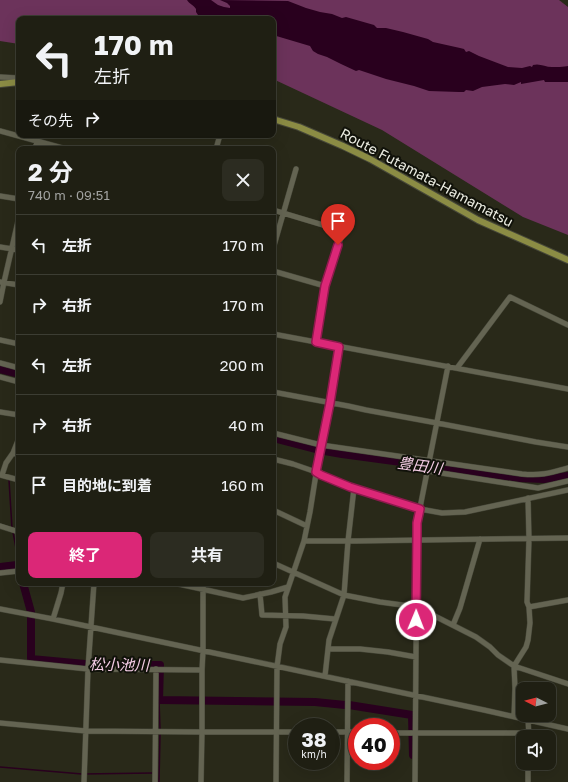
<!DOCTYPE html>
<html lang="ja">
<meta charset="utf-8">
<style>
body{margin:0;font-family:"Golos Text","Noto Sans JP",sans-serif;background:#2c2c21;color:#f1f3f6;height:100vh;display:flex;flex-direction:column;font-size:15px;white-space:nowrap}
*{box-sizing:border-box;margin:0}
p{font-size:13px;color:#a1a2a0}
.icon{flex:none;width:22px;height:22px;fill:none;stroke:currentColor;stroke-width:2;stroke-linecap:round;stroke-linejoin:round}
.map{position:relative;flex:1;overflow:hidden}
.drawer{position:absolute;left:16px;top:146px;width:260px;height:440px;display:flex;flex-direction:column;background:#1f1f13;border-radius:8px;box-shadow:0 4px 16px #0002,0 0 0 1px #3c3d33}
.drawer>*{flex:none}
.banner{position:absolute;left:16px;top:16px;width:260px;height:122px;border-radius:8px;box-shadow:0 4px 16px #0002,0 0 0 1px #3c3d33;background:#1f1f13;color:#f1f3f6;overflow:hidden}
.needle{width:26px;rotate:276deg}
.controls{position:absolute;left:516px;top:682px;display:grid;gap:8px}
.controls a{display:grid;place-items:center;width:40px;height:40px;border-radius:8px;background:#1f1f13;box-shadow:0 4px 16px #0002,0 0 0 1px #3c3d33;font-size:20px}
.speed{position:absolute;left:288px;top:718px;display:flex;gap:8px;font-size:20px;font-weight:700;text-align:center}
.speed>*{display:grid;place-content:center;width:52px;height:52px;border-radius:50%;background:#1f1f13;box-shadow:0 4px 16px #0002,0 0 0 1px #3c3d33;line-height:1}
.speed small{font-size:10px;font-weight:400}
.speed .limit{border:6px solid #d22;background:#fff;color:#111}
.pin{position:absolute;display:grid;place-items:center;width:34px;height:34px;color:#fff;margin:-41px -17px;border-radius:50% 50% 50% 0;rotate:-45deg;box-shadow:0 0 4px #0007}
.pin .icon{rotate:45deg}
.me{position:absolute;width:44px;margin:-22px;rotate:1deg;stroke-linejoin:round;filter:drop-shadow(0 0 3px #0008)}
.turn{display:flex;align-items:center;gap:14px;height:84px;padding:0 12px;font-size:18px}
.turn .icon{width:52px;height:52px;stroke-width:2.5}
.turn b{display:block;font-size:28px;line-height:34px}
.then{display:flex;align-items:center;height:38px;padding:0 12px;background:#0003;gap:8px;font-size:15px}
.round{display:grid;place-items:center;flex:none;width:42px;height:42px;border-radius:8px;background:#2c2c21}
.overview{display:flex;align-items:center;justify-content:space-between;height:68px;padding:0 12px}
h1{font-size:24px;font-weight:700;line-height:30px}
.action{display:flex;gap:8px;margin-top:auto;padding:8px 12px}
.action a{flex:1;height:46px;border-radius:8px;background:#db2777;color:#fff;font-size:16px;font-weight:700;line-height:46px;text-align:center}
.action a+a{background:#2c2c21;color:#f1f3f6}
ul{padding:0;list-style:none}
li{display:flex;align-items:center;gap:12px;height:60px;padding:0 12px;border-top:1px solid #3c3d33}
li div{flex:1}
li b{display:block;font-size:15px}
li em{font-style:normal}
.map>svg:first-child{display:block}
</style>
<div class="map">
<svg width="568" height="782" viewBox="0 0 568 782">
<rect width="100%" height="100%" fill="#292919"/>
<path fill="#6c335b" d="M 0,0 L 559,0 L 568,7 L 568,235 L 523,217 L 382,130 L 273,79 L 273,19 L 19,19 L 19,44 L 0,41 Z"/>
<path fill="#29001e" d="M 187,0 L 211,0 L 218,5 L 224,7 L 230,8 L 230,6 L 227,3 L 220,0 L 288,1 L 306,8 L 320,12 L 332,14 L 342,18 L 346,17 L 374,25 L 377,28 L 386,28 L 403,32 L 428,39 L 433,42 L 460,48 L 464,49 L 466,52 L 469,51 L 479,56 L 508,67 L 522,68 L 530,66 L 532,67 L 533,65 C 540,63 545,67 552,67 C 555,67 565,67 568,66 L 568,82 L 545,82 L 544,80 L 521,84 L 521,82 L 514,85 L 505,84 L 482,87 L 473,91 L 466,90 L 464,92 L 459,92 L 429,91 L 414,86 L 386,79 L 359,70 L 356,71 L 341,64 L 327,57 L 318,54 L 313,51 L 310,46 L 273,35 L 273,19 L 217,19 L 198,15 L 196,12 L 196,9 C 194,5 189,4 187,0 Z"/>
<g fill="none" stroke-linecap="round" stroke-linejoin="round">
<path stroke="#29001e" stroke-width="1.5" d="M 9,480 L 12,528
M 13,532 L 18,559 L 17,565
M 159,700 L 160,730
M 0,767 L 82,774 L 153,773
M 159,782 L 160,734"/>
<path stroke="#29001e" stroke-width="8" d="M 0,369 L 19,374
M 273,438 L 319,450 L 342,454 L 520,478 L 544,479 L 568,476
M 0,567 L 17,565 L 19,570
M 23,583 L 31,612 L 31,659 L 96,665 L 160,665 L 159,700 L 315,702 L 345,705
M 349,705 L 412,715 L 413,755"/>
<g stroke="#464739" stroke-width="6">
<path id="minor" d="M 0,77 L 19,78
M 0,131 L 66,149
M 35,149 L 37,141
M 216,149 L 220,135
M 0,196 L 19,199
M 273,210 L 343,231 L 325,286 L 316,342
M 0,247 L 19,250
M 273,249 L 296,169
M 273,271 L 325,286
M 0,282 L 19,285
M 0,302 L 4,282 L 19,217
M 273,334 L 568,389
M 0,340 L 19,344
M 0,363 L 19,368
M 457,368 L 510,297 L 568,325
M 0,377 L 19,382
M 273,392 L 348,406 L 366,410 L 437,423 L 536,442 L 568,447
M 0,412 L 19,415
M 273,433 L 321,445 L 522,474 C 541,476 550,473 568,468
M 13,453 L 19,455
M 273,459 L 293,464 L 316,472 L 321,475 L 350,487 L 420,509 L 442,513 L 465,512 L 568,490
M 428,471 L 538,488 L 568,481
M 0,475 L 19,480
M 2,475 L 6,463 L 13,453 L 19,438
M 528,498 L 529,539 L 527,602 L 529,607
M 273,510 L 307,526
M 0,526 L 19,532
M 304,541 L 356,541 L 568,538
M 273,563 L 344,595 L 380,602 L 417,607 L 476,637 L 490,647 L 498,655 L 514,666 L 568,684
M 0,573 L 19,571
M 174,583 L 243,598 L 271,592 L 288,587
M 260,594 L 262,615 L 303,616 L 335,619
M 0,609 L 53,619 L 484,710 L 568,729
M 53,619 L 61,593 L 63,583
M 453,625 L 460,608 L 480,539
M 328,649 L 360,649 L 388,652 L 416,657
M 0,660 L 88,669 L 202,670 L 203,651 L 203,589 L 204,583
M 325,676 L 329,640 L 344,595 L 348,541 L 354,488
M 514,716 L 515,688 L 514,666 L 526,647 L 528,640 L 530,623 L 529,607 L 568,600
M 528,719 L 529,737
M 0,723 L 86,731 L 202,732 L 202,670
M 331,732 L 357,732
M 391,733 L 529,733
M 84,782 L 88,669 L 94,583
M 155,782 L 156,669
M 201,782 L 202,732 L 297,732
M 276,782 L 277,667 L 280,644 L 286,627 L 285,597 L 304,541 L 310,512 L 319,455 L 330,403 L 339,347
M 347,782 L 348,681
M 415,782 L 417,523 L 448,366
M 528,782 L 528,763"/>
</g>
<g stroke="#464739" stroke-width="8">
<path id="major" d="M 0,84 L 19,82
M 273,119 L 299,127 L 343,146 L 370,159 L 478,220 L 568,260"/>
</g>
<use href="#minor" stroke="#646452" stroke-width="5"/>
<use href="#major" stroke="#8b8c44" stroke-width="6"/>
</g>
<g fill="none" stroke-linecap="round" stroke-linejoin="round">
<g stroke="#8e194d" stroke-width="10">
<path id="route" d="M 338,245 L 325,286 L 316,342 L 339,347 L 330,403 L 316,472 L 321,475 L 350,487 L 420,509 L 417,523 L 417,532 L 416,620"/>
</g>
<use href="#route" stroke="#db2777" stroke-width="7"/>
</g>
<g text-anchor="middle" dominant-baseline="central" stroke-width="4" stroke-linejoin="round" paint-order="stroke">
<g font-size="14" fill="#ecede2" stroke="#11120a">
<text transform="translate(427 177) rotate(28)">Route Futamata-Hamamatsu</text>
</g>
<g font-size="15" font-style="italic" fill="#f6cee7" stroke="#11120a">
<text transform="translate(420 465) rotate(8)">豊田川</text>
<text transform="translate(119 664) rotate(1)">松小池川</text>
</g>
</g>
</svg>
<div class="controls">
<a><svg class="needle" viewBox="-14 -14 28 28"><path d="M0-13l5 13h-10z" fill="#e53935"/><path d="M0 13l5-13h-10z" fill="#a1a2a0"/></svg></a>
<a><svg class="icon" aria-label="sound" viewBox="0 0 24 24"><path d="M4 9h4l5-4v14l-5-4H4zM17 9q2 3 0 6"/></svg></a>
</div>
<div class="speed"><div>38<small>km/h</small></div><div class="limit">40</div></div>
<div class="pin" style="left:338px;top:245px;background:#d93025"><svg class="icon" aria-label="arrive" viewBox="0 0 24 24"><path d="M6 21V4h12l-3 4 3 4H6"/></svg></div>
<svg class="me" style="left:416px;top:620px" viewBox="-20 -20 40 40"><circle r="17" fill="#db2777" stroke="#fff" stroke-width="3"/><path d="M0-11L8 9 0 5-8 9z" fill="#fff"/></svg>
<div class="banner">
<div class="turn"><svg class="icon" aria-label="left" viewBox="0 0 24 24"><path d="M17 20v-9H6M10 6l-5 5 5 5"/></svg><div><b>170 m</b>左折</div></div>
<div class="then">その先<svg class="icon" aria-label="right" viewBox="0 0 24 24"><path d="M7 20v-9h11M14 6l5 5-5 5"/></svg></div>
</div>
<section class="drawer">
<div class="overview"><div><h1>2 分</h1><p>740 m · 09:51</p></div><a class="round"><svg class="icon" aria-label="close" viewBox="0 0 24 24"><path d="M6 6l12 12M18 6L6 18"/></svg></a></div>
<ul>
<li><svg class="icon" aria-label="left" viewBox="0 0 24 24"><path d="M17 20v-9H6M10 6l-5 5 5 5"/></svg><div><b>左折</b></div><em>170 m</em></li>
<li><svg class="icon" aria-label="right" viewBox="0 0 24 24"><path d="M7 20v-9h11M14 6l5 5-5 5"/></svg><div><b>右折</b></div><em>170 m</em></li>
<li><svg class="icon" aria-label="left" viewBox="0 0 24 24"><path d="M17 20v-9H6M10 6l-5 5 5 5"/></svg><div><b>左折</b></div><em>200 m</em></li>
<li><svg class="icon" aria-label="right" viewBox="0 0 24 24"><path d="M7 20v-9h11M14 6l5 5-5 5"/></svg><div><b>右折</b></div><em>40 m</em></li>
<li><svg class="icon" aria-label="arrive" viewBox="0 0 24 24"><path d="M6 21V4h12l-3 4 3 4H6"/></svg><div><b>目的地に到着</b></div><em>160 m</em></li>
</ul>
<div class="action"><a>終了</a><a>共有</a></div>
</section>
</div>
